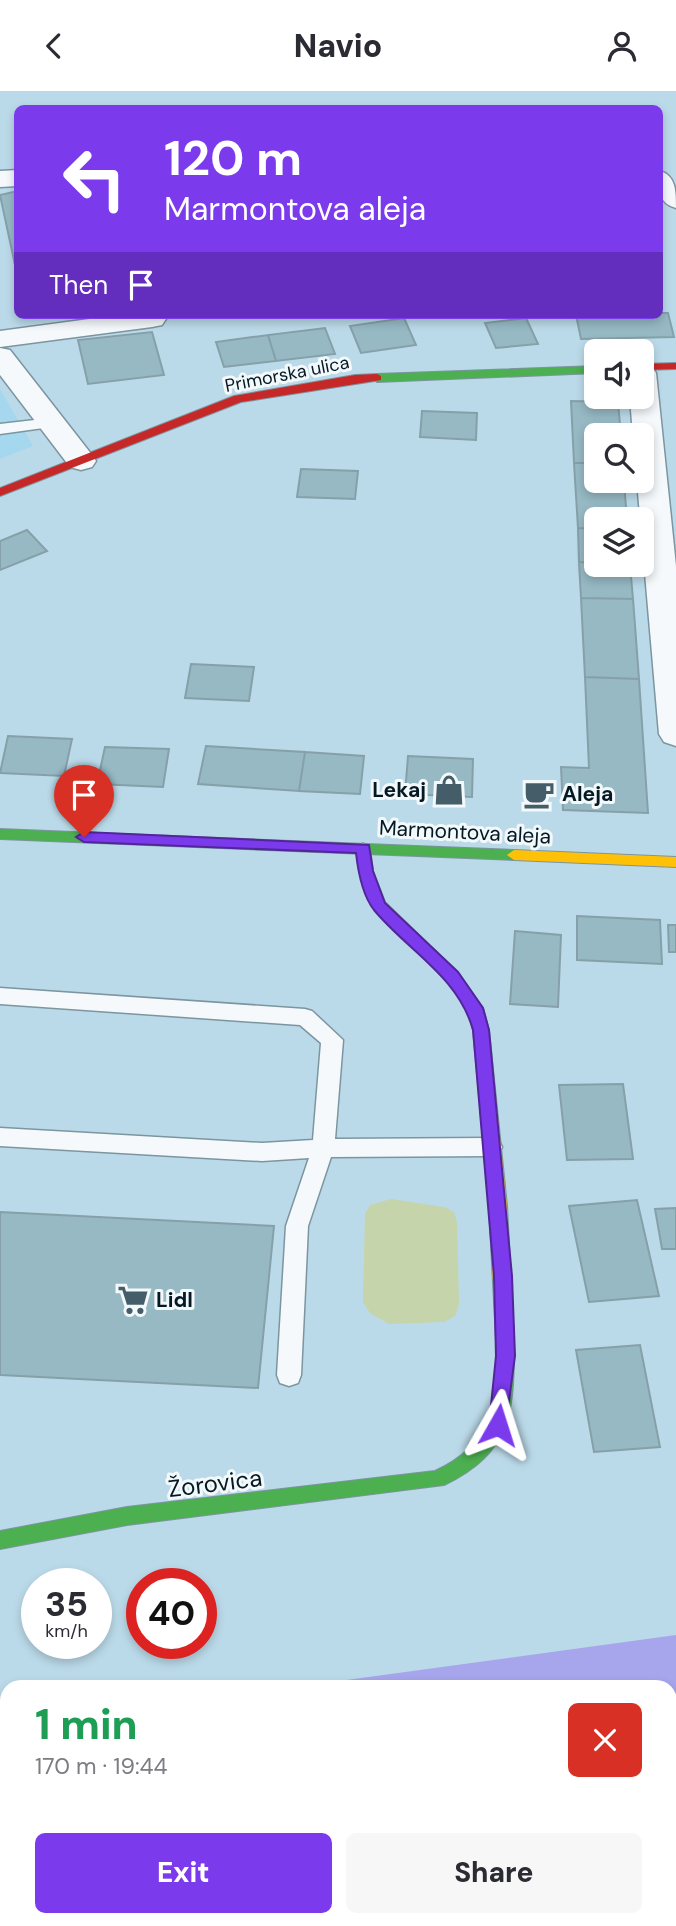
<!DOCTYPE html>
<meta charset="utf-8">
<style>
body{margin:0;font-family:"DM Sans",sans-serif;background:#f7f7f7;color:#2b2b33;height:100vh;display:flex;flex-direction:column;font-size:26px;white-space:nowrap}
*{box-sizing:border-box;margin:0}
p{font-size:23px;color:#7c7c81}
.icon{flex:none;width:38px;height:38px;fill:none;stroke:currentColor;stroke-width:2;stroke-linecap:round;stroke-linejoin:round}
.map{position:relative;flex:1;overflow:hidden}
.side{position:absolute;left:0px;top:1589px;width:677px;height:247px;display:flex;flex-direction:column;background:#fff;border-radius:21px 21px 0 0;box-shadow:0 4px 10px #0003}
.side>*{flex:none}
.hud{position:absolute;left:14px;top:14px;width:649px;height:214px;border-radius:10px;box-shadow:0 4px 10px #0003;background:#7c3aed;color:#fff;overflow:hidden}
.fabs{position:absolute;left:584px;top:248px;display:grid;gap:14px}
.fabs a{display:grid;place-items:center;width:70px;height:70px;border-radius:10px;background:#fff;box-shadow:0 4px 10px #0003;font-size:35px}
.speed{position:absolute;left:21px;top:1477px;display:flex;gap:14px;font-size:35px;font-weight:700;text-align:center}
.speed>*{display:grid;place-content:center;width:91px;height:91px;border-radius:50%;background:#fff;box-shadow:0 4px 10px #0003;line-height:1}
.speed small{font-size:18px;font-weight:400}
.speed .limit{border:10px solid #d22;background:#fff;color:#111}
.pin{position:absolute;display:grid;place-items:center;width:60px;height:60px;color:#fff;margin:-72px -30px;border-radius:50% 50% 50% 0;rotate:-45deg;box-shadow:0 0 7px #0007}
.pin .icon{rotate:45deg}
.me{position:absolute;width:77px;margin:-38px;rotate:6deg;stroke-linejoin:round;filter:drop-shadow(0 0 5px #0008)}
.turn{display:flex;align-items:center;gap:24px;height:147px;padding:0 35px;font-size:32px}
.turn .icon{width:91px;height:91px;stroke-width:2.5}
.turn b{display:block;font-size:49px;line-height:60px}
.then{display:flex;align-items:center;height:66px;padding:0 35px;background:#0003;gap:14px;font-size:26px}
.round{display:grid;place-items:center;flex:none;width:74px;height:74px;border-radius:10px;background:#f7f7f7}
.headline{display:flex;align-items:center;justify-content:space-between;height:119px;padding:0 35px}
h1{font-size:42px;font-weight:800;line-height:52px;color:#1e9e55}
.button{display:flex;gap:14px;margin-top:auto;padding:14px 35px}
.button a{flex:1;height:80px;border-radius:10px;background:#7c3aed;color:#fff;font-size:28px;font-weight:800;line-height:80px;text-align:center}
.button a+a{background:#f7f7f7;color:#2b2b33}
header{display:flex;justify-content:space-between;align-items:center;height:91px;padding:0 35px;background:#fff;font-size:32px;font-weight:800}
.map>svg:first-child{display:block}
</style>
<header><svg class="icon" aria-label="back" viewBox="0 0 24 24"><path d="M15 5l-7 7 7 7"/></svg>Navio<svg class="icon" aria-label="person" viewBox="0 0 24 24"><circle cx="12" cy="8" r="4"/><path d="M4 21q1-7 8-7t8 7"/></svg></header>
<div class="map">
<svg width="676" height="1835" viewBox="0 0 676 1835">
<rect width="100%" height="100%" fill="#bbdae9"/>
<path fill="#a5d7ef" d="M 0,298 L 33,355 L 0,368 Z"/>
<path fill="#c5d4aa" d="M 391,1108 L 444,1116 L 454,1121 L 457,1131 L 459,1213 L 455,1225 L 444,1231 L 389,1233 L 370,1222 L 363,1211 L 365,1123 L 370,1114 Z"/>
<path fill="#a7a6ec" d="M 676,1544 L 676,1835 L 0,1835 L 0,1636 L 7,1635 L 7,1829 L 670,1829 L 670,1596 L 295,1596 Z"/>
<path fill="#96b9c4" stroke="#86a0a9" stroke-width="2" d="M 18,100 L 18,188 L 0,104 Z
M 660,222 L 668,222 L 674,246 L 581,248 L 576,224 Z
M 404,227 L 416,254 L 361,262 L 350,235 Z
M 526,227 L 538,253 L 496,257 L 485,232 Z
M 325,237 L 335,263 L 276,270 L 268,244 Z
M 152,241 L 164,284 L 88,293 L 78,249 Z
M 268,244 L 276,270 L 224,276 L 216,251 Z
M 571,310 L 618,311 L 621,345 L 597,345 L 597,372 L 574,372 Z
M 422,320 L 477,322 L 476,349 L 420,346 Z
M 574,372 L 597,372 L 597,390 L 624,390 L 627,429 L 597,429 L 597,438 L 578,437 Z
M 301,378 L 358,380 L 355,408 L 297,406 Z
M 578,437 L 597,438 L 597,472 L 579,471 Z
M 27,439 L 47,460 L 0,479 L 0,450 Z
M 579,471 L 630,474 L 633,508 L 581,507 Z
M 581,507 L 633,508 L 639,588 L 585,586 Z
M 191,573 L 254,576 L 249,610 L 185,607 Z
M 585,586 L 639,588 L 648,722 L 563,719 L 561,676 L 589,677 Z
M 8,645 L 72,648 L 64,685 L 0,682 Z
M 206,655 L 305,661 L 299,700 L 198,693 Z
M 105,656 L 169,658 L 163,696 L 97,693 Z
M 305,661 L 364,665 L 360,703 L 299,700 Z
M 408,665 L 473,668 L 472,706 L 405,703 Z
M 577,825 L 660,829 L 662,873 L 577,869 Z
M 668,834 L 676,834 L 676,861 L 669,861 Z
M 515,840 L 561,844 L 558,916 L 510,913 Z
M 623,993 L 633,1068 L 567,1069 L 559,994 Z
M 637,1109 L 659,1205 L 589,1211 L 569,1115 Z
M 676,1117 L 676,1158 L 662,1158 L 655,1118 Z
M 0,1121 L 274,1135 L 258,1297 L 0,1284 Z
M 640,1254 L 660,1356 L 594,1361 L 576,1259 Z"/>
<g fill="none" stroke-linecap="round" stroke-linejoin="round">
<g stroke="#7c95a0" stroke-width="3">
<path id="lane" d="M 52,327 L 58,329 L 60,332 L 58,335 L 0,343 L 0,333 Z
M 0,897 L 305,918 L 312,920 L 343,949 L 335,1048 L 491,1047 L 499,1050 L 502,1056 L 499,1062 L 491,1065 L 331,1066 L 308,1135 L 301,1284 L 298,1292 L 289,1295 L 280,1292 L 277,1284 L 286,1135 L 309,1067 L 262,1070 L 0,1055 L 0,1037 L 262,1052 L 313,1049 L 321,952 L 300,934 L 0,913 Z"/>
</g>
<g stroke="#7c95a0" stroke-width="3">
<path id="street" d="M 18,79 L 18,95 L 0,96 L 0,80 Z
M 660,80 C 676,85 676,100 676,117 C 657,112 659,97 660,80 Z
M 119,224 L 163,224 L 166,228 L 162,234 L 152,236 L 0,256 L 0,240 Z
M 0,257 L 10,259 L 92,364 L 96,370 L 92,376 L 81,379 L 70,376 L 0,284 Z
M 642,274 L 652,276 L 656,282 L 676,475 L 676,655 L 664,651 L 659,643 L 637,390 L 642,390 L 642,345 L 633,345 L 630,306 L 642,306 Z"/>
</g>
<g stroke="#7c95a0" stroke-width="2">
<path id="fast" d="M 597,275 L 597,282 L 377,291 L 371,287 L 377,283 Z
M 0,738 L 514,759 L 521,764 L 514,769 L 0,748 Z
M 505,1241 L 511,1244 L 514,1249 C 514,1319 513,1361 444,1394 L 127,1434 L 0,1458 L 0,1440 L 127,1416 L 435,1380 C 497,1351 496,1310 496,1249 L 499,1244 Z"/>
</g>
<g stroke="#7c95a0" stroke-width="2">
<path id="slow" d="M 363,752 L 370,757 L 373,780 L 385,811 L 457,881 L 483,917 L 489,939 L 507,1115 L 514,1249 L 511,1254 L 505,1257 L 499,1254 L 496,1249 L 489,1115 L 473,939 L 468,919 L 447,889 L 374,818 L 359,780 L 356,757 Z
M 514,759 L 676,766 L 676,776 L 514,769 L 507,764 Z"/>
</g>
<g stroke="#7c95a0" stroke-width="2">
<path id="jam" d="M 676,272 L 676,278 L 642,279 L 642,273 Z
M 377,283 L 381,285 L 381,289 L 241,311 L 0,405 L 0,397 L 234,305 L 355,284 Z"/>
</g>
<use href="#lane" fill="#f5f9fc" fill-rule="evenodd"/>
<use href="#street" fill="#f5f9fc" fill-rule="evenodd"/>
<use href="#fast" fill="#4caf50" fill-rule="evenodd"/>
<use href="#slow" fill="#ffc107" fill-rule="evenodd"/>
<use href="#jam" fill="#c62828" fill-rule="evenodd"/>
</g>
<path fill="#7c3aed" stroke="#51269a" stroke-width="2" d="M 84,741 L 369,754 L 373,780 L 385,812 L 458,881 L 483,917 L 489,939 L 512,1185 L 515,1265 L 505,1340 L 498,1342 L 492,1340 L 489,1334 L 496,1265 L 494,1185 L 473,939 C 458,885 408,860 374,819 C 363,805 358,780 356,762 L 84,751 L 76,746 Z"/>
<defs>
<g id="shop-bare" transform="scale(2.415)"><path d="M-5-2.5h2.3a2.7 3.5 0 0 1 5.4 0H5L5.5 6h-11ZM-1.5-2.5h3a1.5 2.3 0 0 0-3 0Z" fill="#445d68" stroke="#f3f8fb" stroke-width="2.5" paint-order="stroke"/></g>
<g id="cafe-bare" transform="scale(2.415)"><path d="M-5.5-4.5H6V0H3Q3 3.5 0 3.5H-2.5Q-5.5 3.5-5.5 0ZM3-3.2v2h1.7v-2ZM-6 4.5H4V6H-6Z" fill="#445d68" stroke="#f3f8fb" stroke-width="2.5" paint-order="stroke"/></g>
<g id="supermarket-bare" transform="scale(2.415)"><path d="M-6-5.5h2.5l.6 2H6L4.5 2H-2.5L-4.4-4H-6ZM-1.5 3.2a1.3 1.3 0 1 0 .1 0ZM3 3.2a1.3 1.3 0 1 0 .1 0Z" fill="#445d68" stroke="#f3f8fb" stroke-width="2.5" paint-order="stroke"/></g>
</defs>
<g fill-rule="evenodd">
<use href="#shop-bare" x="449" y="699"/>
<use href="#cafe-bare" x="539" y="703"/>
<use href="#supermarket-bare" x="133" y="1209"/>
</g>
<g text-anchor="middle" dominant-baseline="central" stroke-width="6" stroke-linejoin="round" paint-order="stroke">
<g font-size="18" fill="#041923" stroke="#f3f8fb">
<text transform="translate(287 283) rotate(-11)">Primorska ulica</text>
</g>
<g font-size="21" font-weight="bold" fill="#041923" stroke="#f3f8fb" text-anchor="start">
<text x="426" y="699" text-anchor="end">Lekaj</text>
<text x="562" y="703">Aleja</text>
<text x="156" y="1209">Lidl</text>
</g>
<g font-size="21" fill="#041923" stroke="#f3f8fb">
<text transform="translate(465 741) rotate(3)">Marmontova aleja</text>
</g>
<g font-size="24" fill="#041923" stroke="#f3f8fb">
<text transform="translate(215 1392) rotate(-7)">Žorovica</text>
</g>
</g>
</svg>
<div class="fabs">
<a><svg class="icon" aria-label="sound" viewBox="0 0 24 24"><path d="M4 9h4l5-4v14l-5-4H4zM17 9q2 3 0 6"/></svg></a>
<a><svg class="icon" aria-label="search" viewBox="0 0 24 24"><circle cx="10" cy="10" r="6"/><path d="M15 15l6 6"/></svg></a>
<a><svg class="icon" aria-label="layers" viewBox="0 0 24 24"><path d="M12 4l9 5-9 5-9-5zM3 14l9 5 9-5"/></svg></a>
</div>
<div class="speed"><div>35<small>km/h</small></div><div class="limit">40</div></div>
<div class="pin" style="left:84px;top:746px;background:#d93025"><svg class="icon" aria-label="arrive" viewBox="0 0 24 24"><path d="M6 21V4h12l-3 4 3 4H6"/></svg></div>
<svg class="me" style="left:498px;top:1334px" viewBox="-20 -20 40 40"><path d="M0-17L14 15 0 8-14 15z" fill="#7c3aed" stroke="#fff" stroke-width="4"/></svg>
<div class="hud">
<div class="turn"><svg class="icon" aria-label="left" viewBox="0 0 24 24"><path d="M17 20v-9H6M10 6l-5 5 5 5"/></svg><div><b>120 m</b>Marmontova aleja</div></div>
<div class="then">Then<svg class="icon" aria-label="arrive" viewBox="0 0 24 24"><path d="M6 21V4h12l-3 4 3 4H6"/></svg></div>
</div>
<section class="side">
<div class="headline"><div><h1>1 min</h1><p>170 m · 19:44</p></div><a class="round" style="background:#d93025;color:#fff"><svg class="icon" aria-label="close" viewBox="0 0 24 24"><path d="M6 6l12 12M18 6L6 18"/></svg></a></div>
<div class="button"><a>Exit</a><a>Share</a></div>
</section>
</div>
